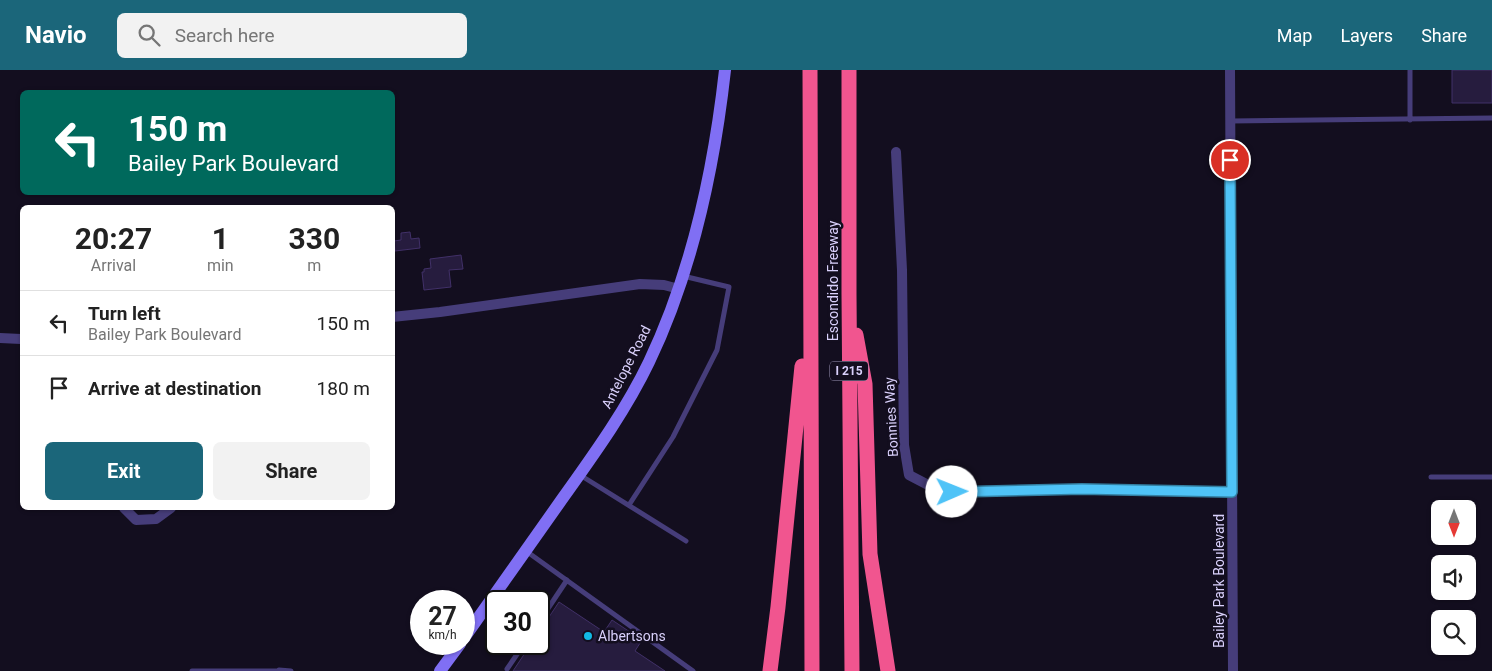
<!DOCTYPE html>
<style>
body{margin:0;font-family:Roboto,sans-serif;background:#f2f2f2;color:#222;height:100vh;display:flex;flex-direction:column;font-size:19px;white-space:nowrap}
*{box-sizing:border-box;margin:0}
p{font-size:16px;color:#767676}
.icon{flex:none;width:28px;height:28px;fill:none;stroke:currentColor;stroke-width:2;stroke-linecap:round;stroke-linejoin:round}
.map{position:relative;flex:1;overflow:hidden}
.sheet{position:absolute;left:20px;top:135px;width:375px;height:305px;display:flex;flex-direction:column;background:#fff;border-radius:8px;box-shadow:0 1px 4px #0004}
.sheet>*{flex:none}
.top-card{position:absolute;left:20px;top:20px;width:375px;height:105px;border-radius:8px;box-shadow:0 1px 4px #0004;background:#00695c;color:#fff;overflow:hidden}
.needle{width:32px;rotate:180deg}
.buttons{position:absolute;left:1431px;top:430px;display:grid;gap:10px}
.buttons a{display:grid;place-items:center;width:45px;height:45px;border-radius:8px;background:#fff;box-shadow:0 1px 4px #0004;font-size:25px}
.speed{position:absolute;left:410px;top:520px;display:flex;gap:10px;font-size:25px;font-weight:700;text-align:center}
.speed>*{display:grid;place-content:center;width:65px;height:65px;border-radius:50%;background:#fff;box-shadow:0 1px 4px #0004;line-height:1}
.speed small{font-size:12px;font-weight:400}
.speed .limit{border:2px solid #111;border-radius:8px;background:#fff;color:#111}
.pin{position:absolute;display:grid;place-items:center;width:42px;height:42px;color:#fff;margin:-21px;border:2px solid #fff;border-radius:50%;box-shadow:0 1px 5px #0007}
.me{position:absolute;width:55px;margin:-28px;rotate:89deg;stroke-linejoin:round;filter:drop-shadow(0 0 4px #0008)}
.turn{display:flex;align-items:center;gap:18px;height:105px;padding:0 25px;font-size:22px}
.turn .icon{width:65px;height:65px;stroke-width:2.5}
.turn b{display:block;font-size:35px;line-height:42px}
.eta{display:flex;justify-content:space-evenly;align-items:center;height:85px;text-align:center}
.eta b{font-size:30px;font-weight:700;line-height:35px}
.cta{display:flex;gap:10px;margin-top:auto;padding:10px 25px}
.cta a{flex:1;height:58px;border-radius:8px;background:#1b667a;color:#fff;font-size:20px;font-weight:700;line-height:58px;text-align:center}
.cta a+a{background:#f2f2f2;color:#222}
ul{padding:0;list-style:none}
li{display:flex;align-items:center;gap:15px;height:65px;padding:0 25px;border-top:1px solid #e0e0e0}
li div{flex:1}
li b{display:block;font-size:19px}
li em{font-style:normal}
header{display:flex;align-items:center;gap:30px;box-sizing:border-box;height:70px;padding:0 25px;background:#1b667a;color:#fff}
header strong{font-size:24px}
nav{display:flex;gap:28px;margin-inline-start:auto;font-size:18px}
.search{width:350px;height:45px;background:#f2f2f2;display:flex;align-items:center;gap:12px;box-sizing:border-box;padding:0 18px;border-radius:8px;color:#767676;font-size:19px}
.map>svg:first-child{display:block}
</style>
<header>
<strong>Navio</strong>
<div class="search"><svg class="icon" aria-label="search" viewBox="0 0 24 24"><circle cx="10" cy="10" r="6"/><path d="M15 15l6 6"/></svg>Search here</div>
<nav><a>Map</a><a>Layers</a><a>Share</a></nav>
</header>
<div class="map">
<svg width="1492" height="601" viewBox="0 0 1492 601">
<rect width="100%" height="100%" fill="#130e1f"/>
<path fill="#261c3e" stroke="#413068" d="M 1452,0 L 1492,0 L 1492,33 L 1452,33 Z
M 410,162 L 411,169 L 419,168 L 420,178 L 395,181 L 394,171 L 401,170 L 401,163 Z
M 461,185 L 463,199 L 449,200 L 451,217 L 424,220 L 422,202 L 424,202 L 424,199 L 431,198 L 430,189 Z
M 559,532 L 604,562 L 612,550 L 642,570 L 635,581 L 665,601 L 513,601 L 531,574 L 539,574 L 539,562 Z"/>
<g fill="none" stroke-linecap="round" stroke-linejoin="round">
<path stroke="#463d7a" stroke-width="5" d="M 1410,50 L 1410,0
M 1231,51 L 1492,48
M 580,405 L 686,471
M 1431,407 L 1492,407
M 629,435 L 673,367 L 717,280 L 729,217 L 683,206
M 526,481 L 693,601
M 539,552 L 567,510
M 507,599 L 524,574
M 279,600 L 291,601
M 192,601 L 279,601"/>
<path stroke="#463d7a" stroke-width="10" d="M 1230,0 L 1233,601
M 896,82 L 902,200 L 904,375 L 909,405 L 932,417 L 952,422 L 1082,419 L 1232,422
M 392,247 L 440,242 L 640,214 L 664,215 L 679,219
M 0,268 L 21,269
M 124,438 L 136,450 L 156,449 L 171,438"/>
<path stroke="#806ff4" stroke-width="12" d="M 464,568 C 496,523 528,477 560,432 C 592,387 625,342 649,292 C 692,202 714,99 725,0
M 440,601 L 460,574"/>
<path stroke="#f1558f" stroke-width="15" d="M 810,0 L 812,601
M 849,0 L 849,224 L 852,601
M 856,265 L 865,314 L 870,484 L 888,601
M 770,601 L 778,537 L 802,296"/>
</g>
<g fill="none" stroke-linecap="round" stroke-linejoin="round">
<g stroke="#337fa1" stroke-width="12">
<path id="route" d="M 952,422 L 1082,419 L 1232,422 L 1230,90"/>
</g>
<use href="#route" stroke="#4fc3f7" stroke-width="9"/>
</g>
<circle fill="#12b9e5" stroke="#130e1f" stroke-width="2" cx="588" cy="566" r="5"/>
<g text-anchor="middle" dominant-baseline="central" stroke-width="5" stroke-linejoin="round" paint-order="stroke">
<rect fill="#130e1f" stroke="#9e96b9" stroke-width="1" x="830" y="291.5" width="38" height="19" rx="4"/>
<g font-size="12" font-weight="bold" fill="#d9d0fb">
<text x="849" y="301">I 215</text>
</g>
<g font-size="14" fill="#d9d0fb" stroke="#130e1f">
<text transform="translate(833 211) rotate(-90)">Escondido Freeway</text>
<text transform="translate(626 297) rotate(-63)">Antelope Road</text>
<text transform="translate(891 347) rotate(-93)">Bonnies Way</text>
<text transform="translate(1219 511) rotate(-90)">Bailey Park Boulevard</text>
</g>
<g font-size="14" fill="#d9d0fb" stroke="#130e1f" text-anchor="start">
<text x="598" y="566">Albertsons</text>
</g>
</g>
</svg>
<div class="buttons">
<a><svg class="needle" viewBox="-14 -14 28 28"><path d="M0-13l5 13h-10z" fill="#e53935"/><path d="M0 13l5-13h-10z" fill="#767676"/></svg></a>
<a><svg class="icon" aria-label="sound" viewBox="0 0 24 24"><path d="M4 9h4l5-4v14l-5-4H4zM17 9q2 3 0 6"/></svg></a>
<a><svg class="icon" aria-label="search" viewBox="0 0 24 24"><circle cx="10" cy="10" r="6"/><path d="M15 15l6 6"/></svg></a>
</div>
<div class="speed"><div>27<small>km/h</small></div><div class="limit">30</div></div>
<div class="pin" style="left:1230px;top:90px;background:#d93025"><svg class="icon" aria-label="arrive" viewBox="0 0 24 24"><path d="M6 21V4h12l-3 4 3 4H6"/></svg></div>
<svg class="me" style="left:952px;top:422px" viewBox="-20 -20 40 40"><circle r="19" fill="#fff"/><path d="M0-13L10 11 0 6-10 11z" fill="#4fc3f7"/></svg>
<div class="top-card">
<div class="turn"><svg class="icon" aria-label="left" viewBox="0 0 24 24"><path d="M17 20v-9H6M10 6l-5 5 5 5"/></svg><div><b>150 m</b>Bailey Park Boulevard</div></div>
</div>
<section class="sheet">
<div class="eta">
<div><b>20:27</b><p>Arrival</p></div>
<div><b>1</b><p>min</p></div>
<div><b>330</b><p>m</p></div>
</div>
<ul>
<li><svg class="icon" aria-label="left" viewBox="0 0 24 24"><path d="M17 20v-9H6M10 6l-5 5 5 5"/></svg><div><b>Turn left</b><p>Bailey Park Boulevard</p></div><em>150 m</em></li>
<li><svg class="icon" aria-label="arrive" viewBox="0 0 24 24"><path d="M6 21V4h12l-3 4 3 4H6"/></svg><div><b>Arrive at destination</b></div><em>180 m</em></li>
</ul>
<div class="cta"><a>Exit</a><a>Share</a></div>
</section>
</div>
